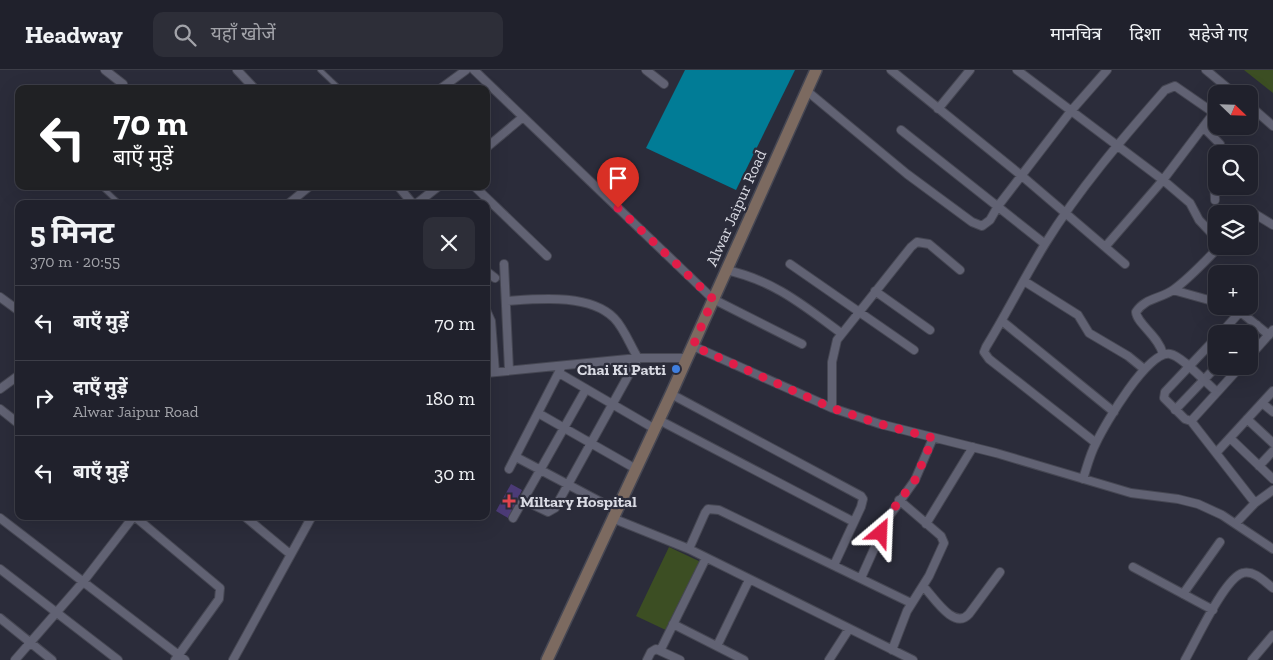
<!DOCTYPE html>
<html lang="hi">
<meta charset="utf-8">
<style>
body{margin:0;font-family:"Zilla Slab","Noto Sans Devanagari",serif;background:#2d2e38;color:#f1f3f6;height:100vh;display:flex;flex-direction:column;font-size:19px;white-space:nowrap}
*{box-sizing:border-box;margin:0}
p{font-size:16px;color:#a2a3a9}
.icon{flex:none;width:28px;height:28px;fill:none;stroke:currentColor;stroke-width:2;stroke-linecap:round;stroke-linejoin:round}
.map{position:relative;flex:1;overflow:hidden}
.side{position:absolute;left:15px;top:130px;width:475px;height:320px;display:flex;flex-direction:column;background:#20212c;border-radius:10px;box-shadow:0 5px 20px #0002,0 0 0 1px #3d3e48}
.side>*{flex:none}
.top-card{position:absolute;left:15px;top:15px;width:475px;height:105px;border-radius:10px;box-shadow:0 5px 20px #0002,0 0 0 1px #3d3e48;background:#202124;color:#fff;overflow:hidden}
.needle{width:32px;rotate:113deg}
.tools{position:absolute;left:1208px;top:15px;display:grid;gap:10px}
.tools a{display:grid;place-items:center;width:50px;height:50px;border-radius:10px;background:#20212c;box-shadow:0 5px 20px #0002,0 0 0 1px #3d3e48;font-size:25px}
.pin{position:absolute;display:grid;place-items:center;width:42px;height:42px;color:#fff;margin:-51px -21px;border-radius:50% 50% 50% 0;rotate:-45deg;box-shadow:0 0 5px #0007}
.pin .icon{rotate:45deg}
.me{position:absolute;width:55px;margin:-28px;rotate:26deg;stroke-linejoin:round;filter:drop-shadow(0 0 4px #0008)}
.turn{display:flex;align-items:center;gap:18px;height:105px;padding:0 15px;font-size:22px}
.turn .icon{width:65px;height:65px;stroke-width:2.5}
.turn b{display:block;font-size:35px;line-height:42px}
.round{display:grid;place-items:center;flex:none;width:52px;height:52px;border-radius:10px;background:#2d2e38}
.head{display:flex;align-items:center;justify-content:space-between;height:85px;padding:0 15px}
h1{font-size:30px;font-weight:700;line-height:38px}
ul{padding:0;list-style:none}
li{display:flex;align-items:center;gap:15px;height:75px;padding:0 15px;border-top:1px solid #3d3e48}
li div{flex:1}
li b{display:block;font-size:19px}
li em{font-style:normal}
header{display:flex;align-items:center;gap:30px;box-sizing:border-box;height:70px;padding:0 25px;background:#20212c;border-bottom:1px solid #3d3e48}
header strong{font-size:24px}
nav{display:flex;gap:28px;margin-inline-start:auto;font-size:18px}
.search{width:350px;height:45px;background:#2d2e38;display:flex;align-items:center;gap:12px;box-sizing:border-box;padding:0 18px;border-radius:10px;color:#a2a3a9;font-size:19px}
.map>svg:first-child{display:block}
</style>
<header>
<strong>Headway</strong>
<div class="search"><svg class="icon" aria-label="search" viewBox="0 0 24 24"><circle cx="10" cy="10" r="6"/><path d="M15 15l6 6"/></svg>यहाँ खोजें</div>
<nav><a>मानचित्र</a><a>दिशा</a><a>सहेजे गए</a></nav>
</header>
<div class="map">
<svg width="1273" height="590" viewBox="0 0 1273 590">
<rect width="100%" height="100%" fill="#2b2c3a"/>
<path fill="#3c4e23" d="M 1244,0 L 1273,0 L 1273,23 Z
M 669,477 L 703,493 L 670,562 L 636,546 Z"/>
<path fill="#017c96" d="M 685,0 L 795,0 L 736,120 L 646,78 Z"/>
<path fill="#4c3b77" d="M 511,414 L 522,420 L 508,448 L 496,441 Z"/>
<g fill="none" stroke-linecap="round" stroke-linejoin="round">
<g stroke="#464753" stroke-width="6">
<path id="service" d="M 320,0 L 340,19
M 103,118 L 120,134"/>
</g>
<g stroke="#464753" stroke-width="10">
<path id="minor" d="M 105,0 L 123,14
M 237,0 L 255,19
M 474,0 L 713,229 L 802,274
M 646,0 L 664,14
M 891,0 L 1022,106 L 1125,194
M 1017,0 L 1163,110 L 1190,133 L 1199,150 L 1216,168
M 1206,0 L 1235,24
M 440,19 L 466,0
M 807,21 L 907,104 L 972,152 L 982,156 L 990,150 L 998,136 L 1071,41 L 1107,0
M 1249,35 L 1273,56
M 938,39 L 970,0
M 1203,57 L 1220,74 L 1220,84
M 901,60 L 1045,174
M 486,78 L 523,47
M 398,116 L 413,134
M 474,116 L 547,186
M 1215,130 L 1214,103 L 1216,94
M 288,134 L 310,116
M 416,134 L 439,116
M 1249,147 L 1255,144 L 1273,155
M 1105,177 L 1163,110 L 1216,40
M 504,194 L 509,300
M 790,194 L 914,280
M 726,200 C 773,210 803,235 841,263
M 486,201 L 495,208
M 1024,211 L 1078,245 L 1089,263 L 1128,286 L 1144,299
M 1173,220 L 1216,232
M 875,221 L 930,260
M 0,227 L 19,241
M 506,231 C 537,229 589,223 614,248 C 624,258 630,275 638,288 L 555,438 L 548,442 L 523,430
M 1233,236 L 1269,265
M 486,240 L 491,251 L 495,302
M 1002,251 L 1114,342
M 1220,264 L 1241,241
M 1249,264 L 1257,255
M 1216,268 L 1165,322 L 1164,328 L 1185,349 L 1191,351 L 1241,296
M 693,276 L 832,338 L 880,354 L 996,383 L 1131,423 L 1178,429 L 1198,434 L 1222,445 L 1273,479
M 1163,284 C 1158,265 1137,254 1136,242 C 1145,228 1160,229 1173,220 C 1190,208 1205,191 1220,176
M 1249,287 L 1273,260
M 486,303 L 638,288 L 687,288
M 559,303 L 655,359
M 0,319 L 19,305
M 671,324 L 861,426 L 863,429 L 861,437 L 834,495
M 1262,333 L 1273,342
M 832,338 L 832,292 L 837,270 L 911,177 L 917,172 L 929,174 L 960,200
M 0,339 L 19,354
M 1175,340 L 1217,296
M 538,343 L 636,399
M 1247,349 L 1273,373
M 659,350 L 854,452
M 1191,351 L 1255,433
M 1230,368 L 1273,409
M 1096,373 L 989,289 L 984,282 L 986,277 C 1007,243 1024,208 1045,174 C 1079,119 1122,69 1165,20 L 1175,16 L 1214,43
M 1216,383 L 1273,321
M 516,387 L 616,440
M 1259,396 L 1273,381
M 509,399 L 562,296
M 1083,409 C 1087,397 1090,384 1096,373 C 1105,354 1148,280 1170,284 C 1182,286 1206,313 1217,322
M 134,446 L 220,518 L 219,529 L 175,590
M 244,446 L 290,484
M 0,448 L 185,590
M 513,448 L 586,319
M 612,448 L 689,479 L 913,590
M 1236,453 L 1255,433 L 1273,420
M 926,454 L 973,377
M 689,479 L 705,443 L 708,439 L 719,440 L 911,533
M 1133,497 L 1213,540
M 0,499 L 118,590
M 861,508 L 888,448 L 915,410 L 933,368
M 923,516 C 933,526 954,561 969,544 L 1000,502
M 1183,524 L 1220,472
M 0,548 L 52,590
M 673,554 L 744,590
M 717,576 L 749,510
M 661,579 L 706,488
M 892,580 L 907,541 L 929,506 L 944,473 L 941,466 L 899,430
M 15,590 L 83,512 L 134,446
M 233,590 L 312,446
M 647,590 L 651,582 L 656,579 L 680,590
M 829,590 L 849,559
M 1185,590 C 1195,573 1225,507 1243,503 C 1254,500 1265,512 1273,518
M 1252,590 L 1273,565"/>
</g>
<g stroke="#464753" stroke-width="14">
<path id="secondary" d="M 547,590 L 671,324 L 816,0"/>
</g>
<use href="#service" stroke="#616273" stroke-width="4"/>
<use href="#minor" stroke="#616273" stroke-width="8"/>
<use href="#secondary" stroke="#7c6a60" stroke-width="11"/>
</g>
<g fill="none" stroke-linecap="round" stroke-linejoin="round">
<path stroke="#e11d48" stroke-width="9" stroke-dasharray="0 16.2" d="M 618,138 L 713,229 L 693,276 L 832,338 L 880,354 L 933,368 L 915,410 L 891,442 L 881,463"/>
</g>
<circle fill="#3f7fe0" stroke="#2b2c3a" stroke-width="2" cx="676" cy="299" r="5"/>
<path fill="#e0444e" stroke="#2b2c3a" stroke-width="2" d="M506.5 423.5h5v5h5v5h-5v5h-5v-5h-5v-5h5z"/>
<g text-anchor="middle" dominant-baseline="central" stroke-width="4.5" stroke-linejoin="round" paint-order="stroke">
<g font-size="16" fill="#d9dae3" stroke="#2b2c3a">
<text transform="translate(736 138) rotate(-66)">Alwar Jaipur Road</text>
</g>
<g font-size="16" font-weight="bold" fill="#d9dae3" stroke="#2b2c3a" text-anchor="end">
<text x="666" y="299">Chai Ki Patti</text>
<text x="520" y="431" text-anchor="start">Miltary Hospital</text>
</g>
</g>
</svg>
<div class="tools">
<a><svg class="needle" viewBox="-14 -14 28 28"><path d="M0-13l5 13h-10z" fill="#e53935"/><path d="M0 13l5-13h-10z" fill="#a2a3a9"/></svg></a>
<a><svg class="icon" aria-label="search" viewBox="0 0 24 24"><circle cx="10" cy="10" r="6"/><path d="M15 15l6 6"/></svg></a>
<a><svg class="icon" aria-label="layers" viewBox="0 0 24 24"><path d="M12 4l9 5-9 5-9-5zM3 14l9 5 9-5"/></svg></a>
<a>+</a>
<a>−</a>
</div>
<div class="pin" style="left:618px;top:138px;background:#d93025"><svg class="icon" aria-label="arrive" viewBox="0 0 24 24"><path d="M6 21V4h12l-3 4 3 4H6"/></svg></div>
<svg class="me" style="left:881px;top:463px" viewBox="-20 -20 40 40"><path d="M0-17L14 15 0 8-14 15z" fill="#e11d48" stroke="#fff" stroke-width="4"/></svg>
<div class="top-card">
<div class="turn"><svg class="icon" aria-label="left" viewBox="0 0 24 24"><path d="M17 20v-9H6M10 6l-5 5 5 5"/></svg><div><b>70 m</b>बाएँ मुड़ें</div></div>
</div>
<section class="side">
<div class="head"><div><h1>5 मिनट</h1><p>370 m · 20:55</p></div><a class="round"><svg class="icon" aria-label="close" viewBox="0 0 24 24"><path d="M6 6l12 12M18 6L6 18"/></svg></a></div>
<ul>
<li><svg class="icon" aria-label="left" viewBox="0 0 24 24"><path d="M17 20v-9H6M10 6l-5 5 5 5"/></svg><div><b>बाएँ मुड़ें</b></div><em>70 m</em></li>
<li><svg class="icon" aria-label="right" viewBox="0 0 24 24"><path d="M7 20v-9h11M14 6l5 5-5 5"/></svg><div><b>दाएँ मुड़ें</b><p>Alwar Jaipur Road</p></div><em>180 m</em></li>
<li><svg class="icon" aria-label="left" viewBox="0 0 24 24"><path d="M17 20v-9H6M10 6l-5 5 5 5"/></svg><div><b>बाएँ मुड़ें</b></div><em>30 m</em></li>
</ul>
</section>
</div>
